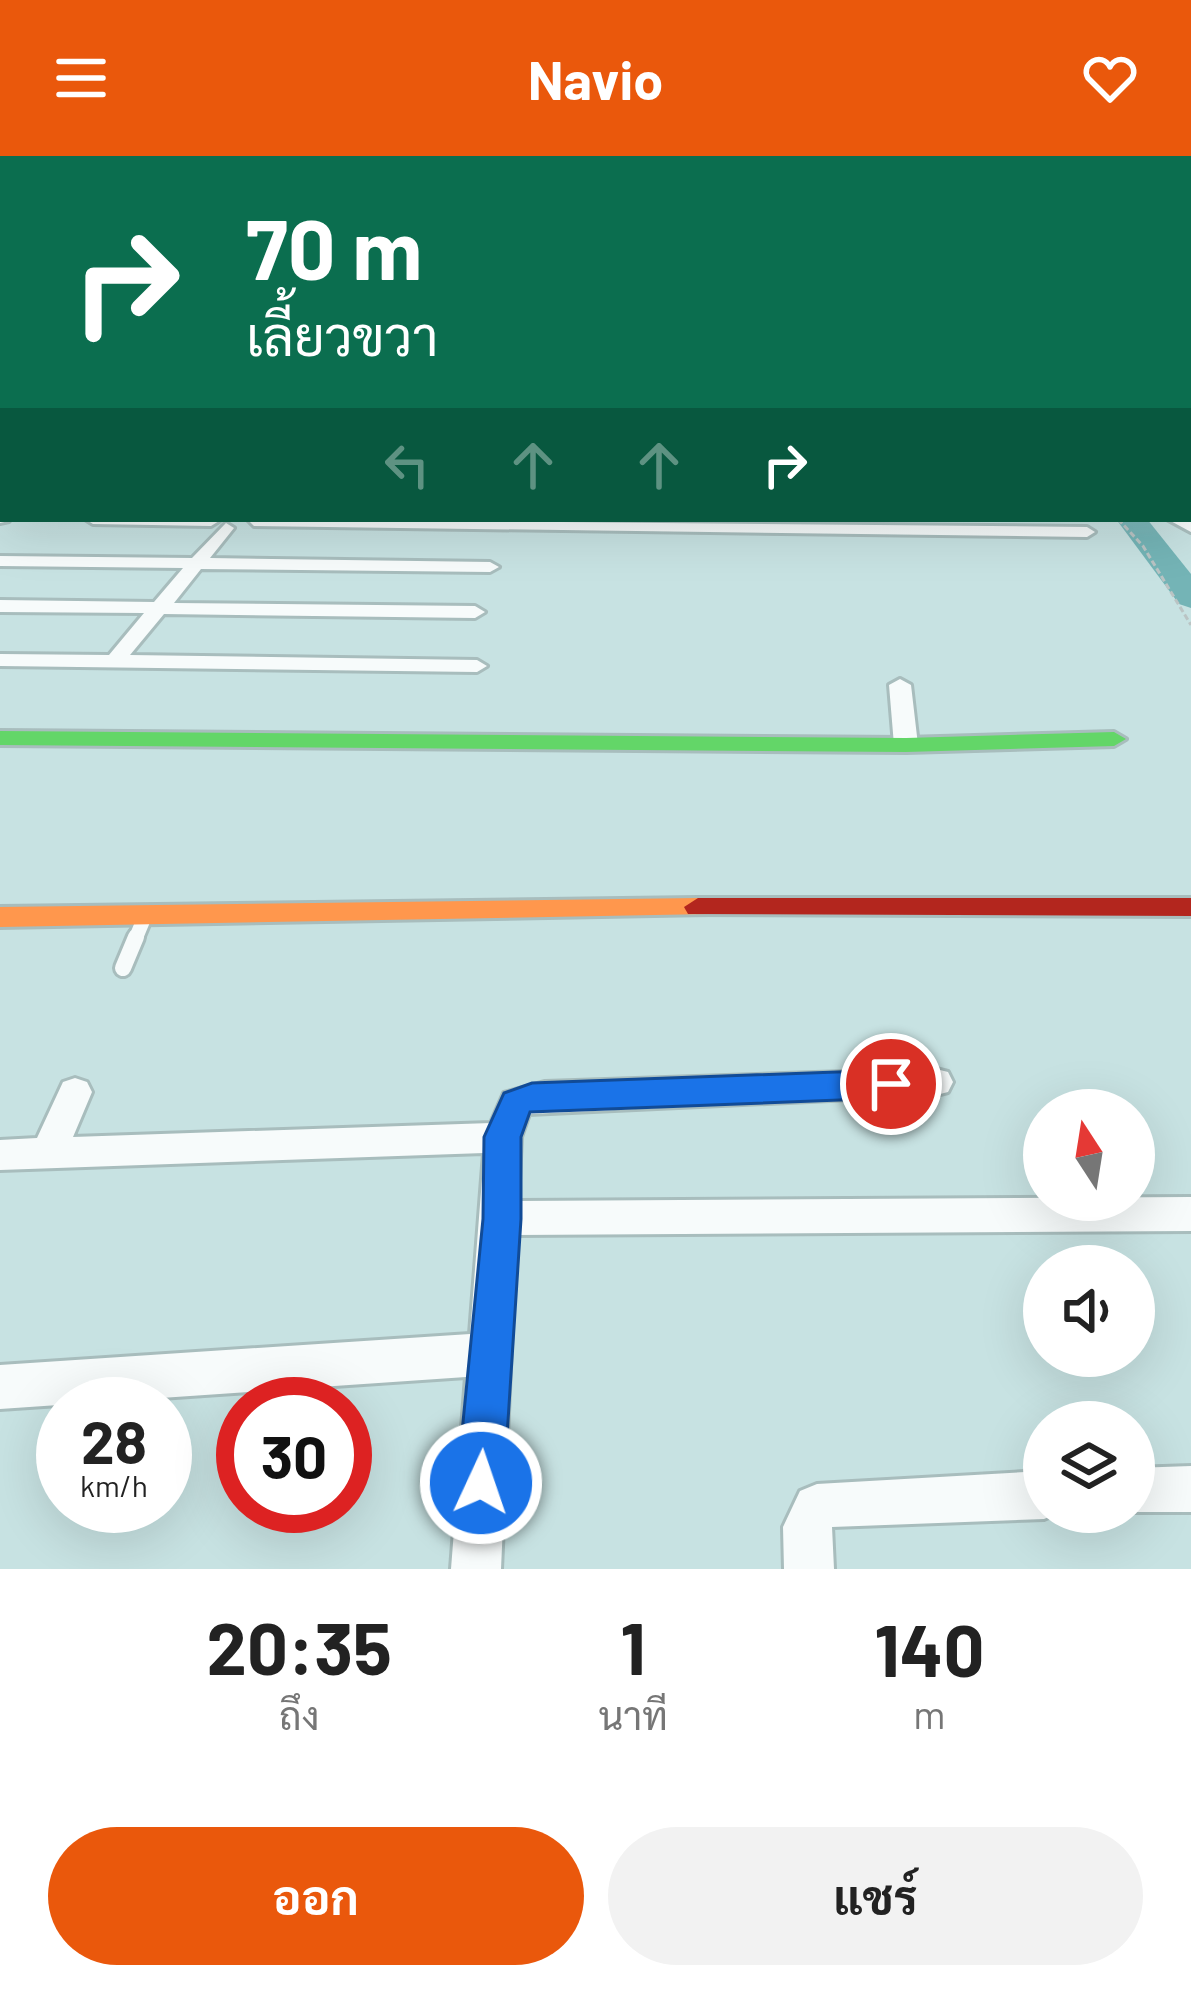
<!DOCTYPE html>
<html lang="th">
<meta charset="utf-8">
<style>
body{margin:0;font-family:Barlow,Sarabun,sans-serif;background:#f2f2f2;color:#222;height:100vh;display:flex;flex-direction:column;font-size:45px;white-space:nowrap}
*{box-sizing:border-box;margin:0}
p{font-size:39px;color:#767676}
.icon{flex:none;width:66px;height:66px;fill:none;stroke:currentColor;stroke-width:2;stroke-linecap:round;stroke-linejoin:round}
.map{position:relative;height:1413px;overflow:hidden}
.panel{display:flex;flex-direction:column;background:#fff;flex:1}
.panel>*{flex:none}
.guide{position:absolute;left:0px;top:0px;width:1191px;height:366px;box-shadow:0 12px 48px #0002;background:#0b6e4f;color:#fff;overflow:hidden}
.needle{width:78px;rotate:348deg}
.buttons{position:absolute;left:1023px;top:933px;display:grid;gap:24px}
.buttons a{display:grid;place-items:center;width:132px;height:132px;border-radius:50%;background:#fff;box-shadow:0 12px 48px #0002;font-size:60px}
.speed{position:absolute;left:36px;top:1221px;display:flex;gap:24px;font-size:60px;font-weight:700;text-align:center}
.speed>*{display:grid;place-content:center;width:156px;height:156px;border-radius:50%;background:#fff;box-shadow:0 12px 48px #0002;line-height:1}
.speed small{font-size:30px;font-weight:400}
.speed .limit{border:18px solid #d22;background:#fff;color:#111}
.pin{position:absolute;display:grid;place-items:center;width:102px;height:102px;color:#fff;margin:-51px;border:6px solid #fff;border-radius:50%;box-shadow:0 3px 12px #0007}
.me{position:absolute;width:132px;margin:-66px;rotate:3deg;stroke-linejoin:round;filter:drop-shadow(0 0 9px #0008)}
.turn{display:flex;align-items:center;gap:42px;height:252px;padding:0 48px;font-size:54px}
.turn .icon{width:156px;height:156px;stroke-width:2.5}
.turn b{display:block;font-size:84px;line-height:102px}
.lanes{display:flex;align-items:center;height:114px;padding:0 48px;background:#0003;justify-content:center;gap:60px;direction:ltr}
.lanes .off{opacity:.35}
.eta{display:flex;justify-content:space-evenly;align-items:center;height:204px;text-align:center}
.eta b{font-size:72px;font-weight:700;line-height:84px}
.button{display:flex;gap:24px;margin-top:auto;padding:24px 48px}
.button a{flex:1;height:138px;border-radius:72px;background:#ea580c;color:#fff;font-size:48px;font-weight:700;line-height:138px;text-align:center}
.button a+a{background:#f2f2f2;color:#222}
header{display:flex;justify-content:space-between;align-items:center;height:156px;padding:0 48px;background:#ea580c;color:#fff;font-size:54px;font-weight:700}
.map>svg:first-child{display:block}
</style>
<header><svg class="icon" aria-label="menu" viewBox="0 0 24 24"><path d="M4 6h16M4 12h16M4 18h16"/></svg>Navio<svg class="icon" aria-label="heart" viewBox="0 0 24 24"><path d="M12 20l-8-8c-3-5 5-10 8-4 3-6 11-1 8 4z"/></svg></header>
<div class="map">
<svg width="1191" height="1413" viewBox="0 0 1191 1413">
<rect width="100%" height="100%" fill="#c7e2e2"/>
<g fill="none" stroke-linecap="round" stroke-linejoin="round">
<path fill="#74b4b6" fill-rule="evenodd" d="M 0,189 L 3,189 L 3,197 L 0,197 Z"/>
<path fill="#74b4b6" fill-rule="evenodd" d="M 1116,363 L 1147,363 L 1191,418 L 1191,452 L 1179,448 Z"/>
<g stroke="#a8bdbd" stroke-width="20">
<path id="lane-far1" d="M 135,784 L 145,760"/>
</g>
<g stroke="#a8bdbd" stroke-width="22">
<path id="lane" d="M 123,812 L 136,781"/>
</g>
<g stroke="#a8bdbd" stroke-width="6">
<path id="street" d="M 0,201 L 3,201 L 3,207 L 0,207 Z
M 0,234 L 3,234 L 3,242 L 0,242 Z
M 3,275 L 3,284 L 0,285 L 0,276 Z
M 1188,303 L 1191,303 L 1188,313 Z
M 0,306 L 3,306 L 3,314 L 0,314 Z
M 0,357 L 3,363 L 10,363 L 9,365 L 0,367 Z
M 85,363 L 218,363 L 219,365 L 211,370 L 93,368 Z
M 247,363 L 1087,371 L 1095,376 L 1087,381 L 254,370 Z
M 1167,363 L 1191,365 L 1191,376 Z
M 226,367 L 234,372 L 210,402 L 490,406 L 499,411 L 490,416 L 201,413 L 174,447 L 475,450 L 485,456 L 475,462 L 164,458 L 130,499 L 477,504 L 487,510 L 477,516 L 0,510 L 0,498 L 109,499 L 144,457 L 0,456 L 0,444 L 154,446 L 183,412 L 0,410 L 0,400 L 192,402 Z
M 900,523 L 911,529 L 918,589 L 906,596 L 894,589 L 889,529 Z
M 936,913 L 948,916 L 953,926 L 948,936 L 936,939 L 529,958 L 521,981 L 518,1045 L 1191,1041 L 1191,1075 L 516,1079 L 501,1413 L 451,1413 L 466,1221 L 0,1253 L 0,1209 L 470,1178 L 484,997 L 0,1014 L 0,984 L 37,982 L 63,926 L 75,922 L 87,926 L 92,936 L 73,981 L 491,967 L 504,937 L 545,926 Z
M 1191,1310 L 1191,1356 L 1128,1356 L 1134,1356 L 1134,1312 Z
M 1044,1315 L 1044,1356 L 1060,1356 L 1044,1363 L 832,1371 L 834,1413 L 784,1413 L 783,1371 L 800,1335 L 817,1328 Z"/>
</g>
<g stroke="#a8bdbd" stroke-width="6">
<path id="fast" d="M 1188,201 L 1191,201 L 1191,207 L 1188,207 Z
M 0,575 L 906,582 L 1114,576 L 1126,583 L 1114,590 L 906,596 L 0,589 Z"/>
</g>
<g stroke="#a8bdbd" stroke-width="6">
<path id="slow" d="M 1188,187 L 1191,187 L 1191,193 L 1188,193 Z
M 698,742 L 712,751 L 708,758 L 0,771 L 0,751 Z"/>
</g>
<g stroke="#a8bdbd" stroke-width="6">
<path id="jam" d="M 698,742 L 1191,742 L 1191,760 L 688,758 L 684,751 Z"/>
</g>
<path stroke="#bac4c4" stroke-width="3" stroke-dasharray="6 3" stroke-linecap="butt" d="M 1118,363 L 1143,390 L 1191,469"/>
<use href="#lane-far1" stroke="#f7fbfb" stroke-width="14"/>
<use href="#lane" stroke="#f7fbfb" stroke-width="16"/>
<use href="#street" fill="#f7fbfb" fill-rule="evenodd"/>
<use href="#fast" fill="#63d668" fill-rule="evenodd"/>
<use href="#slow" fill="#ff974d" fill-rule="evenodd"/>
<use href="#jam" fill="#b3261e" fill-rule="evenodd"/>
</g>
<linearGradient id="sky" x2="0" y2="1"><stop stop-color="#79b4d4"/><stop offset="0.48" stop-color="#e6f2f2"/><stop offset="1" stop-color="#e6f2f2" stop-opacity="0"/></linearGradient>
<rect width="1191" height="382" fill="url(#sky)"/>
<path fill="#1a73e8" stroke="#114b97" stroke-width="3" d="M 891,914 L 903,918 L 908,928 L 903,938 L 891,942 L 530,956 L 521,981 L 521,1063 L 504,1327 L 497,1344 L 481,1351 L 464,1344 L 457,1327 L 483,1063 L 484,981 L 504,937 L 532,927 Z"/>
</svg>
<div class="buttons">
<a><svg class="needle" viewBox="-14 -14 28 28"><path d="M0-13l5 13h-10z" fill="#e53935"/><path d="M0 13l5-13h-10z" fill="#767676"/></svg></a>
<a><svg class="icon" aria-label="sound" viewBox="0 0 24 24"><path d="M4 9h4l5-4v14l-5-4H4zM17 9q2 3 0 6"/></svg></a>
<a><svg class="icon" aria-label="layers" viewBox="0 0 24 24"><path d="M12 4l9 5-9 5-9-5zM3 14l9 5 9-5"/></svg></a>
</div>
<div class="speed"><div>28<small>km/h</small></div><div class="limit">30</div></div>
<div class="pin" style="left:891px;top:928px;background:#d93025"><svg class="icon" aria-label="arrive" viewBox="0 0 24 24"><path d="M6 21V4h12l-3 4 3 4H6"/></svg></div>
<svg class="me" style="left:481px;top:1327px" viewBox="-20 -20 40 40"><circle r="17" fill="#1a73e8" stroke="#fff" stroke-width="3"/><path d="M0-11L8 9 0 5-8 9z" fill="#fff"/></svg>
<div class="guide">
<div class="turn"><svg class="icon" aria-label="right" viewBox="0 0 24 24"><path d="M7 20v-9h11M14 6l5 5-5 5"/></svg><div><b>70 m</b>เลี้ยวขวา</div></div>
<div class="lanes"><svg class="icon off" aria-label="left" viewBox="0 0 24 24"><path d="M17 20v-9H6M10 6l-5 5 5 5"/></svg><svg class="icon off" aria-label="ahead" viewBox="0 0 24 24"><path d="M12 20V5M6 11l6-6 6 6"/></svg><svg class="icon off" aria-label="ahead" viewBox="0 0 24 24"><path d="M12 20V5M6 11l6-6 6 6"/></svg><svg class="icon" aria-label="right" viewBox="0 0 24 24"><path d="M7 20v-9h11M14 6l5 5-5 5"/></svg></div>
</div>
</div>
<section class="panel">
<div class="eta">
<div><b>20:35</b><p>ถึง</p></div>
<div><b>1</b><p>นาที</p></div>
<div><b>140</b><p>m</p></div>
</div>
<div class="button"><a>ออก</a><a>แชร์</a></div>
</section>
